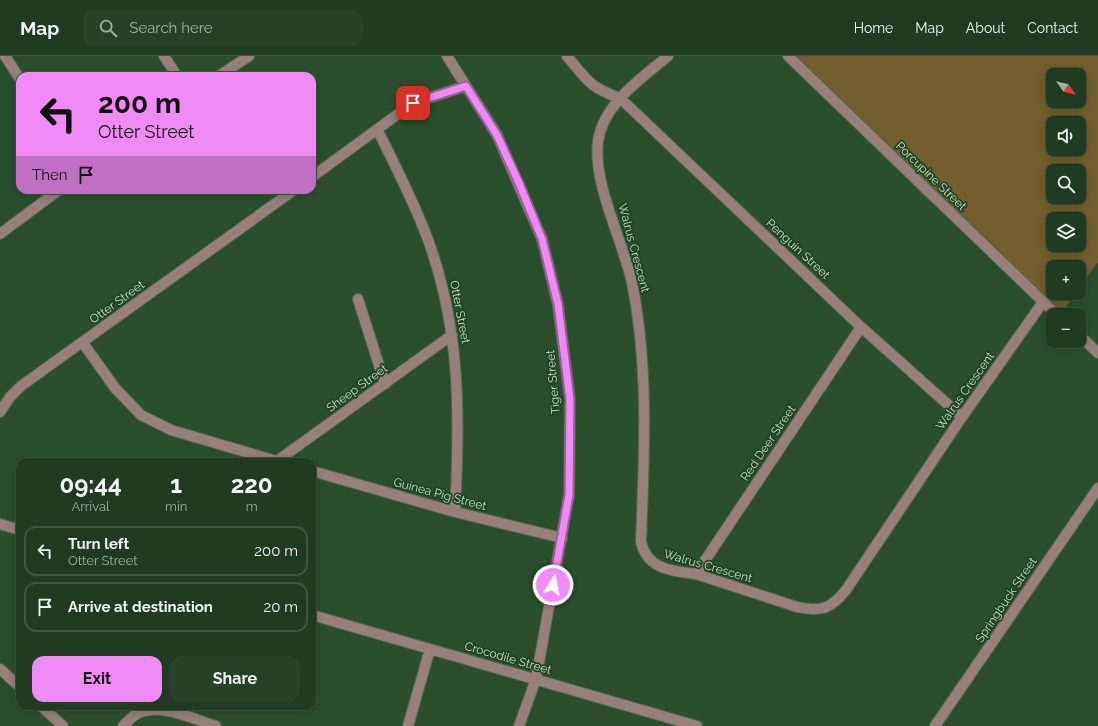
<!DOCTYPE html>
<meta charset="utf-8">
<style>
body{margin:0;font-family:Raleway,sans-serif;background:#28422a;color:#f1f3f6;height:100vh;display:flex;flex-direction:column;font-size:15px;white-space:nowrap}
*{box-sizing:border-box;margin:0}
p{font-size:13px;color:#a2ada5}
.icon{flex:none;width:22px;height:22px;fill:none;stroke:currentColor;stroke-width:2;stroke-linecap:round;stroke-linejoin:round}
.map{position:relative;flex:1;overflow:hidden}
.details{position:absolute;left:16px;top:402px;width:300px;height:252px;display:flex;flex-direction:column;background:#203b22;border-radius:12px;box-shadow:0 2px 10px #0003,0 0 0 1px #3d5540}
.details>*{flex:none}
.banner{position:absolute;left:16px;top:16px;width:300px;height:122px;border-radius:12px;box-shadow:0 2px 10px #0003,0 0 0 1px #3d5540;background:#f08bf5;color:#111;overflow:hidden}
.needle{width:26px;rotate:124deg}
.controls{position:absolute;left:1046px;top:12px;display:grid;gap:8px}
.controls a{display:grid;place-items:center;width:40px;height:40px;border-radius:8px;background:#203b22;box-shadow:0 2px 10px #0003,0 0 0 1px #3d5540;font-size:20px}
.pin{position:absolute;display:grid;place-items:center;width:34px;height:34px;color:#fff;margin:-17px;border-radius:8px;box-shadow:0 2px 6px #0006}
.me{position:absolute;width:44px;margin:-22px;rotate:11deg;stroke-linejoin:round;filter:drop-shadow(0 0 3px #0008)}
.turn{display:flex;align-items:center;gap:14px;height:84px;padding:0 16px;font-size:18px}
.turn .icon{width:52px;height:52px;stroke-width:2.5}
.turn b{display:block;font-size:28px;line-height:34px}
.then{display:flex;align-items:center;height:38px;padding:0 16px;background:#0003;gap:8px;font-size:15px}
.eta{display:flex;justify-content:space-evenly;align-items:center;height:68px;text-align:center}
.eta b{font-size:24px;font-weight:700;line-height:28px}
.primary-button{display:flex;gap:8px;margin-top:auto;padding:8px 16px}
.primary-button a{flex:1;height:46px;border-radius:12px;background:#f08bf5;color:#111;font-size:16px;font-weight:700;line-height:46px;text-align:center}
.primary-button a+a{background:#28422a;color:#f1f3f6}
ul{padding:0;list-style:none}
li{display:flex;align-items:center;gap:12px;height:50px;margin:0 8px 6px;padding:0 8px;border:2px solid #3d5540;border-radius:12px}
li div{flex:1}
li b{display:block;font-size:15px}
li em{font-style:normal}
header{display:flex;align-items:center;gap:24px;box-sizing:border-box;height:56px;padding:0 20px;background:#203b22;border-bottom:1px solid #3d5540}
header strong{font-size:19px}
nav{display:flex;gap:22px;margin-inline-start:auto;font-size:14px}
.search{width:280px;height:36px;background:#28422a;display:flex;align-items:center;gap:10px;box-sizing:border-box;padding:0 14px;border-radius:12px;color:#a2ada5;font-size:15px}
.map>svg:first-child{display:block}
</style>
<header>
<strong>Map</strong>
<div class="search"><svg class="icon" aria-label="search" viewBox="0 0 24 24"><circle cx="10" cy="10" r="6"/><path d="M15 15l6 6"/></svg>Search here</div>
<nav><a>Home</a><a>Map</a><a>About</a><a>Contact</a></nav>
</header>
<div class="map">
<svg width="1098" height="670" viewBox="0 0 1098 670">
<rect width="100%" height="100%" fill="#2b4f2d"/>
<path fill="#725d2d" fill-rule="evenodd" d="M 788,0 L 1098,0 L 1098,206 L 1079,232 L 1079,211 L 1053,211 L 1053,237 L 1076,237 L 1060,259 L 923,139 ZM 1053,19 L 1079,19 L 1079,45 L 1053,45 ZM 1053,67 L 1079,67 L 1079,93 L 1053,93 ZM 1053,115 L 1079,115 L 1079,141 L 1053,141 ZM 1053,163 L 1079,163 L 1079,189 L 1053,189 Z"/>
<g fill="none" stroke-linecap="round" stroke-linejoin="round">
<g stroke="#4b6b4c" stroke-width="12">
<path id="minor" d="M 5,0 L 20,23
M 164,0 L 177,20
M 447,0 L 497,79 L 542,183 L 558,249 L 570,344 L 569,439 L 536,623 L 519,670
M 567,0 C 586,23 590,32 620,42 L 861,271 L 962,361
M 668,0 C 641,23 604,47 598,85 C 592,128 625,188 633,232 C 649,315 644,402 641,486 C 647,513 671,515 696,518 L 797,551 C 821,556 831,553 846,534 L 962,361 L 1043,246
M 788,0 L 1057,259
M 219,20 L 249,0
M 377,73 C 395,109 413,144 427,181 C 461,273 460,360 455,456
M 312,121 L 413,47 L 466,30
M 0,178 L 59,134
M 358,243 L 385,328
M 1079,279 L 1098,297
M 83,287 L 115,332 L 141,359 L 171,374 L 280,406
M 0,356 L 10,341 L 21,330 L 294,134
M 277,405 L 452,279
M 312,415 L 455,456 L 562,482
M 0,468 L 20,474
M 696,518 L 861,271
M 312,559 L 697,670
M 0,613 L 20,631
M 41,650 L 63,670
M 123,670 C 127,666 132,660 137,658 C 160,646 193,663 216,670
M 408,670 L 430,593
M 935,670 L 1098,432"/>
</g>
<use href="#minor" stroke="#987f7c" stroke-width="10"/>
</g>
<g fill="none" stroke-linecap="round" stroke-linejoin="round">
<g stroke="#9c5a9f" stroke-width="10">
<path id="route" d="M 413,47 L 466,30 L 497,79 L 519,127 L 542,183 L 558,248 L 570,344 L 569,439 L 553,529"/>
</g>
<use href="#route" stroke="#f08bf5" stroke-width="7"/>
</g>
<g text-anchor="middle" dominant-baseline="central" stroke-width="3.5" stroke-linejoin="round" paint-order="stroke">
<g font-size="12" fill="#c9ddc9" stroke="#204423">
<text transform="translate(931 120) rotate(44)">Porcupine Street</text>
<text transform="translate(634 192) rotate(75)">Walrus Crescent</text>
<text transform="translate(798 193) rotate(43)">Penguin Street</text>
<text transform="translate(117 246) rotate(-36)">Otter Street</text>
<text transform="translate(460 256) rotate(79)">Otter Street</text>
<text transform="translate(553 326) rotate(-95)">Tiger Street</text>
<text transform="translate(357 332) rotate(-36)">Sheep Street</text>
<text transform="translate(965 335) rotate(-55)">Walrus Crescent</text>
<text transform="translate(768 387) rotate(-56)">Red Deer Street</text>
<text transform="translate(440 438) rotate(15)">Guinea Pig Street</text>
<text transform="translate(708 510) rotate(16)">Walrus Crescent</text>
<text transform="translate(1006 544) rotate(-56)">Springbuck Street</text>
<text transform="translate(508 602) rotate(16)">Crocodile Street</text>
</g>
</g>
</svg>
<div class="controls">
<a><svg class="needle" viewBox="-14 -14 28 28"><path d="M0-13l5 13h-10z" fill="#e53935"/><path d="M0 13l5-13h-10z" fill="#a2ada5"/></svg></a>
<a><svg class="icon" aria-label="sound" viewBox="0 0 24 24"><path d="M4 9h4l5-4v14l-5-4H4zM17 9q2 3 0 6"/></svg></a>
<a><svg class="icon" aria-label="search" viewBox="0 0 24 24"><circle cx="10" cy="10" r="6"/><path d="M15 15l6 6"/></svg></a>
<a><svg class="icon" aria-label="layers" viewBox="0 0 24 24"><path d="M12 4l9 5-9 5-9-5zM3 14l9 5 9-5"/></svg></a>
<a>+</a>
<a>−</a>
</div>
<div class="pin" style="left:413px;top:47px;background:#d93025"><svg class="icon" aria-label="arrive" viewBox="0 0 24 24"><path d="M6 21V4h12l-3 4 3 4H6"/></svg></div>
<svg class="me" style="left:553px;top:529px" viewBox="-20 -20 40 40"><circle r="17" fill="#f08bf5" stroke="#fff" stroke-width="3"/><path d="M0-11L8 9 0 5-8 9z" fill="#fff"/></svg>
<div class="banner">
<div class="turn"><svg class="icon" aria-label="left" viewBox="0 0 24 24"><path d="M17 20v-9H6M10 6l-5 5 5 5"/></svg><div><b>200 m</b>Otter Street</div></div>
<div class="then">Then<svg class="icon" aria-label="arrive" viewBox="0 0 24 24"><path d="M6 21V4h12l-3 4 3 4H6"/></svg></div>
</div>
<section class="details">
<div class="eta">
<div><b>09:44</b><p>Arrival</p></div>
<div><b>1</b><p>min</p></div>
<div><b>220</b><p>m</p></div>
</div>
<ul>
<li><svg class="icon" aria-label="left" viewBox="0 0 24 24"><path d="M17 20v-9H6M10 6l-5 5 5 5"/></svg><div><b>Turn left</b><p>Otter Street</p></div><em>200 m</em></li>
<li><svg class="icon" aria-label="arrive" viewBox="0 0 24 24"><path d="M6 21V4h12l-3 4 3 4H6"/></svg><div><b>Arrive at destination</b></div><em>20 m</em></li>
</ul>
<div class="primary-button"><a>Exit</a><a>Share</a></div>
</section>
</div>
